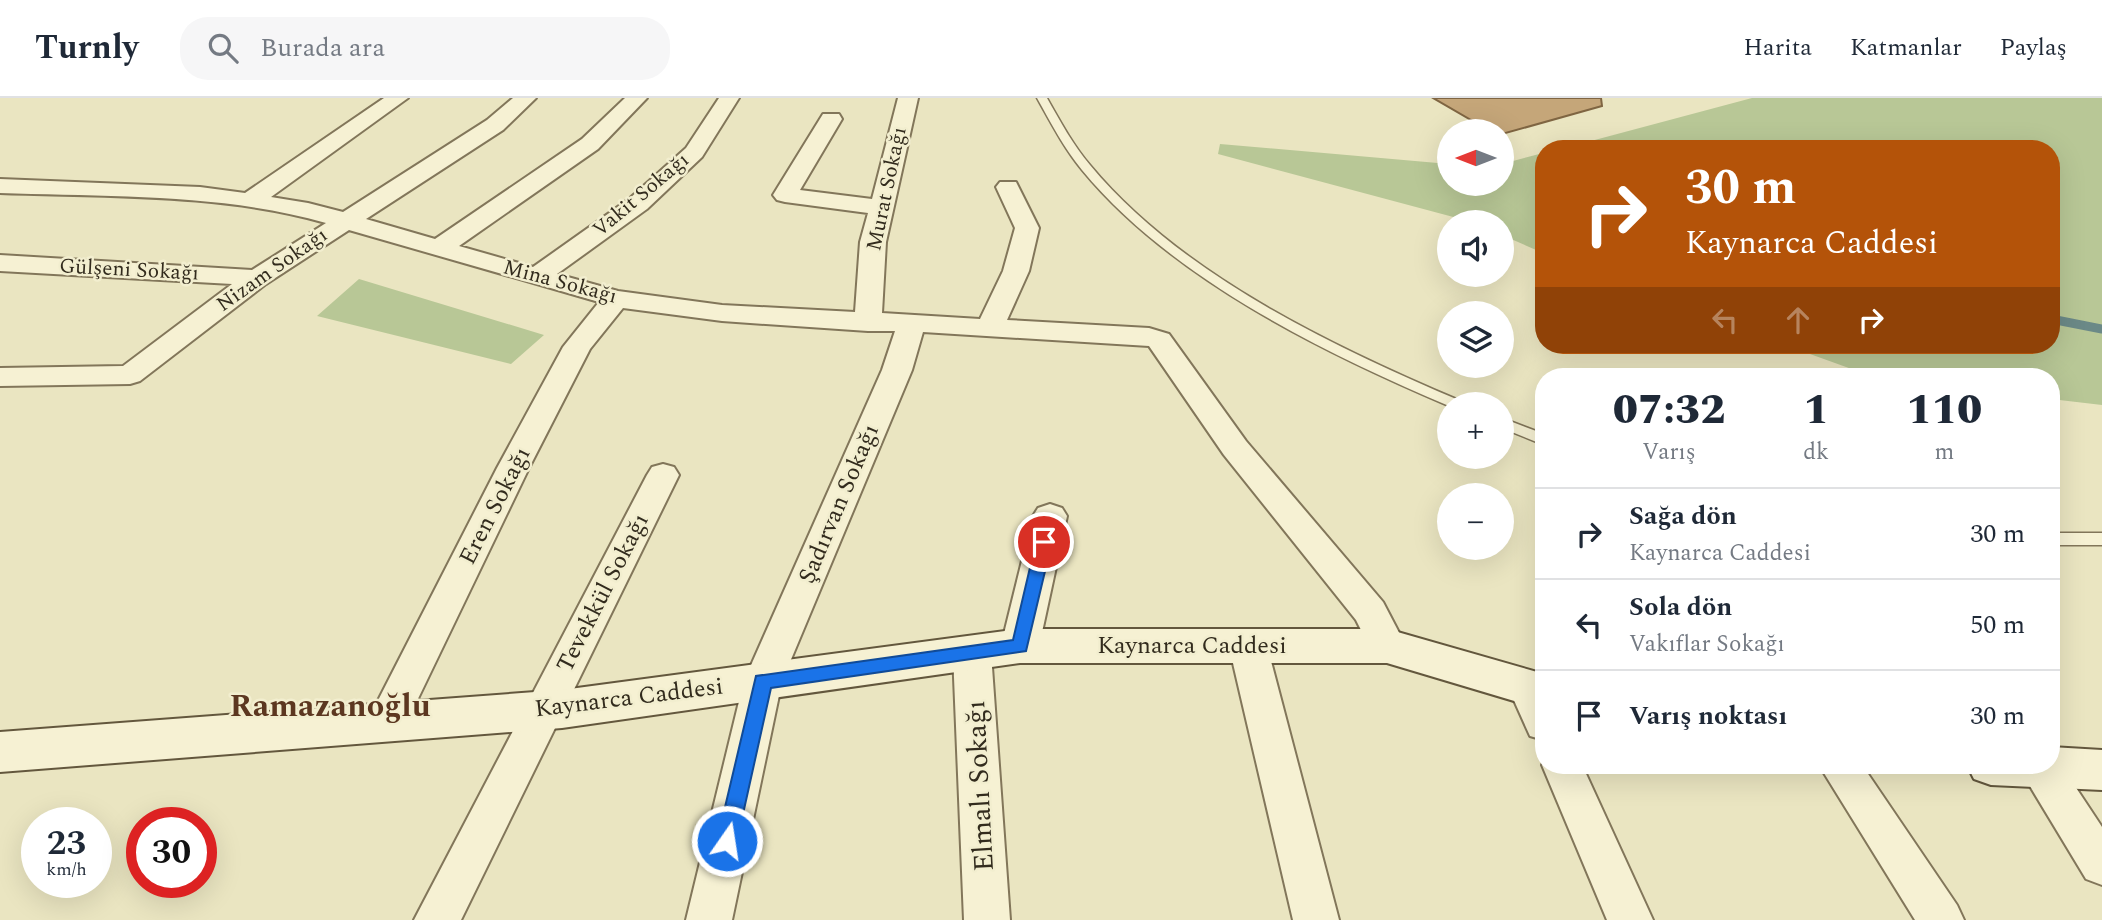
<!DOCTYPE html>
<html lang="tr">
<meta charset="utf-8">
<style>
body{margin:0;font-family:Spectral,serif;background:#f6f6f7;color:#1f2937;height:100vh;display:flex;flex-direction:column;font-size:26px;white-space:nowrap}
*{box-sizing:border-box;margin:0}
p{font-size:23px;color:#747a83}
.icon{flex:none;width:38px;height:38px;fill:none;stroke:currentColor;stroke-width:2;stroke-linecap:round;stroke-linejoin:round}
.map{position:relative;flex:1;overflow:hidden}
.details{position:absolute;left:1535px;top:270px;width:525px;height:406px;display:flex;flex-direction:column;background:#fff;border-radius:28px;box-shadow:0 7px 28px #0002}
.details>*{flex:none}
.banner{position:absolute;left:1535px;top:42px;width:525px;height:214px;border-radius:28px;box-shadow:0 7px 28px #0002;background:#b45309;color:#fff;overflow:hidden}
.needle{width:46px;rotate:270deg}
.fabs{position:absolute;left:1437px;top:21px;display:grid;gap:14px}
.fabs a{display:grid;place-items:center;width:77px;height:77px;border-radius:50%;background:#fff;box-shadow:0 7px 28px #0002;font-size:35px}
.speed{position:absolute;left:21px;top:709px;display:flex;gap:14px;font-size:35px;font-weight:700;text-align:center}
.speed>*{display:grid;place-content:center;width:91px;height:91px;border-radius:50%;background:#fff;box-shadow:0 7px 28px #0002;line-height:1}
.speed small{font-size:18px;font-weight:400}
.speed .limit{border:10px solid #d22;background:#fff;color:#111}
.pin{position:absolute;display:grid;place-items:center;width:60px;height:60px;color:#fff;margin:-30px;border:4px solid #fff;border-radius:50%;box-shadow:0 2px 7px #0007}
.me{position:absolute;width:77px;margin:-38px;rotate:13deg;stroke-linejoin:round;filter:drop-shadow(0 0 5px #0008)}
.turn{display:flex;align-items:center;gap:24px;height:147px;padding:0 35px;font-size:32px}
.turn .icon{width:91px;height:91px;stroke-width:2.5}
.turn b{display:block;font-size:49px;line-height:60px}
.lanes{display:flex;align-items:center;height:66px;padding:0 35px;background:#0003;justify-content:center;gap:35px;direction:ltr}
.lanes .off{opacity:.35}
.eta{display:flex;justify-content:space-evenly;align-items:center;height:119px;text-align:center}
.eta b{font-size:42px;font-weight:800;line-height:49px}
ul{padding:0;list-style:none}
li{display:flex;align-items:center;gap:21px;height:91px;padding:0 35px;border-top:2px solid #e0e1e3}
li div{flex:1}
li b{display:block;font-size:26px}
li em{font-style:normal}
header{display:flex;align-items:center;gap:42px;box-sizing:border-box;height:98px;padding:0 35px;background:#fff;border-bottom:2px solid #e0e1e3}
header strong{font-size:33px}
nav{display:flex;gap:38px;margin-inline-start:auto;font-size:24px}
.search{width:490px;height:63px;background:#f6f6f7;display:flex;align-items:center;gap:18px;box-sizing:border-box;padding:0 24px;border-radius:28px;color:#747a83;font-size:26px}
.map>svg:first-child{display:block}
</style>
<header>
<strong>Turnly</strong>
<div class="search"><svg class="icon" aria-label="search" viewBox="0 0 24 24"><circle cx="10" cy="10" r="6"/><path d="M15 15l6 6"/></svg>Burada ara</div>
<nav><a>Harita</a><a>Katmanlar</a><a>Paylaş</a></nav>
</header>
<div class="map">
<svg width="2102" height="822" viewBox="0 0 2102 822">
<rect width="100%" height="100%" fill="#eae5c1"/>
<path fill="#b8c796" d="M 1752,0 L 2102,0 L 2102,307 L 2051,301 L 2051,278 L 1871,278 L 1785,247 L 2051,247 L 2051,51 L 1561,51 Z
M 1220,46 L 1449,66 L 1449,86 L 1502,86 L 1502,66 L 1543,55 L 1543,155 L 1502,137 L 1502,124 L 1472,124 L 1218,56 Z
M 359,181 L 544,237 L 511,266 L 317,218 Z"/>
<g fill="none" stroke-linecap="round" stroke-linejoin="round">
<path stroke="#6b8987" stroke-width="9" d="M 2051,221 L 2102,231"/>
</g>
<path fill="#c5a679" stroke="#7f6542" stroke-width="2" d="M 1433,0 L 1601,0 L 1602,8 L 1502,36 L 1502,33 L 1490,33 Z"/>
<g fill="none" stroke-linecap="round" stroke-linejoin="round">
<g stroke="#82765a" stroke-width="3">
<path id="service" d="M 1037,0 L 1047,0 C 1060,23 1073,47 1090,67 C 1180,176 1333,249 1461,303 L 1463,306 L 1449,306 L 1449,308 C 1322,254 1171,180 1082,72 C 1064,50 1051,25 1037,0 Z
M 1502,320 L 1544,336 L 1544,347 L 1502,330 Z
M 2051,435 L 2102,435 L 2102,447 L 2051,447 Z"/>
</g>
<g stroke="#82765a" stroke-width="4">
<path id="minor" d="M 384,0 L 408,0 L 271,99 L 308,105 L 343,114 L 487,22 L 513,0 L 536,0 L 503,32 L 366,121 L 435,141 L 582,41 L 625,0 L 647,0 L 598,51 L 459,148 L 533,169 L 629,101 L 686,50 L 719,0 L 739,0 L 702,59 L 647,111 L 557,176 L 618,193 L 722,207 L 855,214 L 860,144 L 868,115 L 785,104 L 777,102 L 773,97 L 823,16 L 839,16 L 842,21 L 800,92 L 872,101 L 898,0 L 918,0 L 886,144 L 882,215 L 980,221 L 1003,173 L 1015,130 L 996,89 L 1000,84 L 1016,84 L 1039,130 L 1029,173 L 1007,222 L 1149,230 L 1169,236 L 1246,343 L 1383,504 L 1406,548 L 1400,558 L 1387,563 L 1374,558 L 1356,522 L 1224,357 L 1149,248 L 923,234 L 912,272 L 782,583 L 732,822 L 686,822 L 744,583 L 882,272 L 895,233 L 868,233 L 722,223 L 623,210 L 590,251 L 529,370 L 401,636 L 387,640 L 373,636 L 367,624 L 497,370 L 563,249 L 599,204 L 349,132 L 266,186 L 140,283 L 130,286 L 0,288 L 0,270 L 123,268 L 232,186 L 0,173 L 0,157 L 252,172 L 326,125 C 222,95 107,99 0,95 L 0,81 L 200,89 L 245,95 Z
M 663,366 L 674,369 L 679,377 L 461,822 L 414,822 L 647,377 L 652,369 Z
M 1050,406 L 1062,410 L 1067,418 L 1039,548 L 1033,558 L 1020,563 L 1007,558 L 1001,548 L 1033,418 L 1038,410 Z
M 1248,533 L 1261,538 L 1267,548 L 1339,822 L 1293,822 L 1229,548 L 1235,538 Z
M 972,540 L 985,545 L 991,555 L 1010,822 L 964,822 L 953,555 L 959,545 Z
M 1527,573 L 1541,578 L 1544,584 L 1544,642 L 1530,638 L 1508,589 L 1513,578 Z
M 2051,656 L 2055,658 L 2102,729 L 2102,787 L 2086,781 L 2019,670 L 2021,667 L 2051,667 Z
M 1544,663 L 1544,667 L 1582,667 L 1653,822 L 1607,822 L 1542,667 Z
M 1819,667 L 1862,667 L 1957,807 L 1964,822 L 1915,822 Z"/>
</g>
<g stroke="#63573d" stroke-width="4">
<path id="secondary" d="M 1020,531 L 1387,531 L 1544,576 L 1544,612 L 1387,565 L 1020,565 L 562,630 L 0,674 L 0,634 L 562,592 Z
M 2051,649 L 2102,652 L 2102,692 L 1991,687 L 1974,681 L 1967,667 L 2051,667 Z"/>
</g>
<use href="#service" fill="#f6f1d3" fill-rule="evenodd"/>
<use href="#minor" fill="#f6f1d3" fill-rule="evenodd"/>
<use href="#secondary" fill="#f6f1d3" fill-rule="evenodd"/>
</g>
<path fill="#1a73e8" stroke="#114b97" stroke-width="2" d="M 1044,438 L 1052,444 L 1026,553 L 771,590 L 737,743 L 734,749 L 727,752 L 720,749 L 717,743 L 756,578 L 1013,542 L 1036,444 Z"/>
<g text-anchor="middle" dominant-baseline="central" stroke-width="5" stroke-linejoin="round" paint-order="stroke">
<g font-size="21" fill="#322b1d" stroke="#f2eecf">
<text transform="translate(887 91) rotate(-78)">Murat Sokağı</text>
<text transform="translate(641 97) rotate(-40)">Vakit Sokağı</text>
<text transform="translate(129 172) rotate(3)">Gülşeni Sokağı</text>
<text transform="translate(272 172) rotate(-35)">Nizam Sokağı</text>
<text transform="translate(560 184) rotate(15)">Mina Sokağı</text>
</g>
<g font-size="24" fill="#322b1d" stroke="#f2eecf">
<text transform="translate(839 406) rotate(-67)">Şadırvan Sokağı</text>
<text transform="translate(495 408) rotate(-63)">Eren Sokağı</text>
<text transform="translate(603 495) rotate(-63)">Tevekkül Sokağı</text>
<text x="1192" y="548">Kaynarca Caddesi</text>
<text transform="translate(629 600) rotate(-7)">Kaynarca Caddesi</text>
</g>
<g font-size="28" fill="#322b1d" stroke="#f2eecf">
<text transform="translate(980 688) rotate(-93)">Elmalı Sokağı</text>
</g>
<g font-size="32" font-weight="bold" fill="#5c3720" stroke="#f2eecf">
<text x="330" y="608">Ramazanoğlu</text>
</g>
</g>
</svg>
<div class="fabs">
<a><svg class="needle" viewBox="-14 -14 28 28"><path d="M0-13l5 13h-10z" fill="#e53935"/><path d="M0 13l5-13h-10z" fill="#747a83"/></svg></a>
<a><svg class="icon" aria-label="sound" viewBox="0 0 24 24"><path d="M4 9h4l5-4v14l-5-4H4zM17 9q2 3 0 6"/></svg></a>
<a><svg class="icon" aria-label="layers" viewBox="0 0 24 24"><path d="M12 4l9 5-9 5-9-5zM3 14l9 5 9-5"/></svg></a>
<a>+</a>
<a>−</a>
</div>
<div class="speed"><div>23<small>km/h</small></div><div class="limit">30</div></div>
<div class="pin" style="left:1044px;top:444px;background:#d93025"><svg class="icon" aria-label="arrive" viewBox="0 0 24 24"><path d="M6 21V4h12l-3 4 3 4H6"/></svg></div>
<svg class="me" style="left:727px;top:743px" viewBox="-20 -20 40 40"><circle r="17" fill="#1a73e8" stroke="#fff" stroke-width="3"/><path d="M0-11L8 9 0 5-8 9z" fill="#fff"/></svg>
<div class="banner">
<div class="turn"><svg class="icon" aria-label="right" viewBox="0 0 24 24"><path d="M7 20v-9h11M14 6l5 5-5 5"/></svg><div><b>30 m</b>Kaynarca Caddesi</div></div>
<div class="lanes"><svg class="icon off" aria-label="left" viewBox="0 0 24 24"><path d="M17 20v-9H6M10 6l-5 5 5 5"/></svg><svg class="icon off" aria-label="ahead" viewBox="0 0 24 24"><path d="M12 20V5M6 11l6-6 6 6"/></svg><svg class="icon" aria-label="right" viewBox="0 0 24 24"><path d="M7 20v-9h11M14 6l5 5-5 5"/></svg></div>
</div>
<section class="details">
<div class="eta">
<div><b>07:32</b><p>Varış</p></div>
<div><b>1</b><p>dk</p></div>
<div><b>110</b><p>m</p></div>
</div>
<ul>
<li><svg class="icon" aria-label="right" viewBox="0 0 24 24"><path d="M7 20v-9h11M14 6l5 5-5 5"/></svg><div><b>Sağa dön</b><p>Kaynarca Caddesi</p></div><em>30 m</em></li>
<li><svg class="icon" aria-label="left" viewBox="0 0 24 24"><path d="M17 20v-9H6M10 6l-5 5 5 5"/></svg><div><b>Sola dön</b><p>Vakıflar Sokağı</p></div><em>50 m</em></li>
<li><svg class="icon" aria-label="arrive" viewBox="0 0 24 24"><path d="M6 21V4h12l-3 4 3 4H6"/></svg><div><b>Varış noktası</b></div><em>30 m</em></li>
</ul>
</section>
</div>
